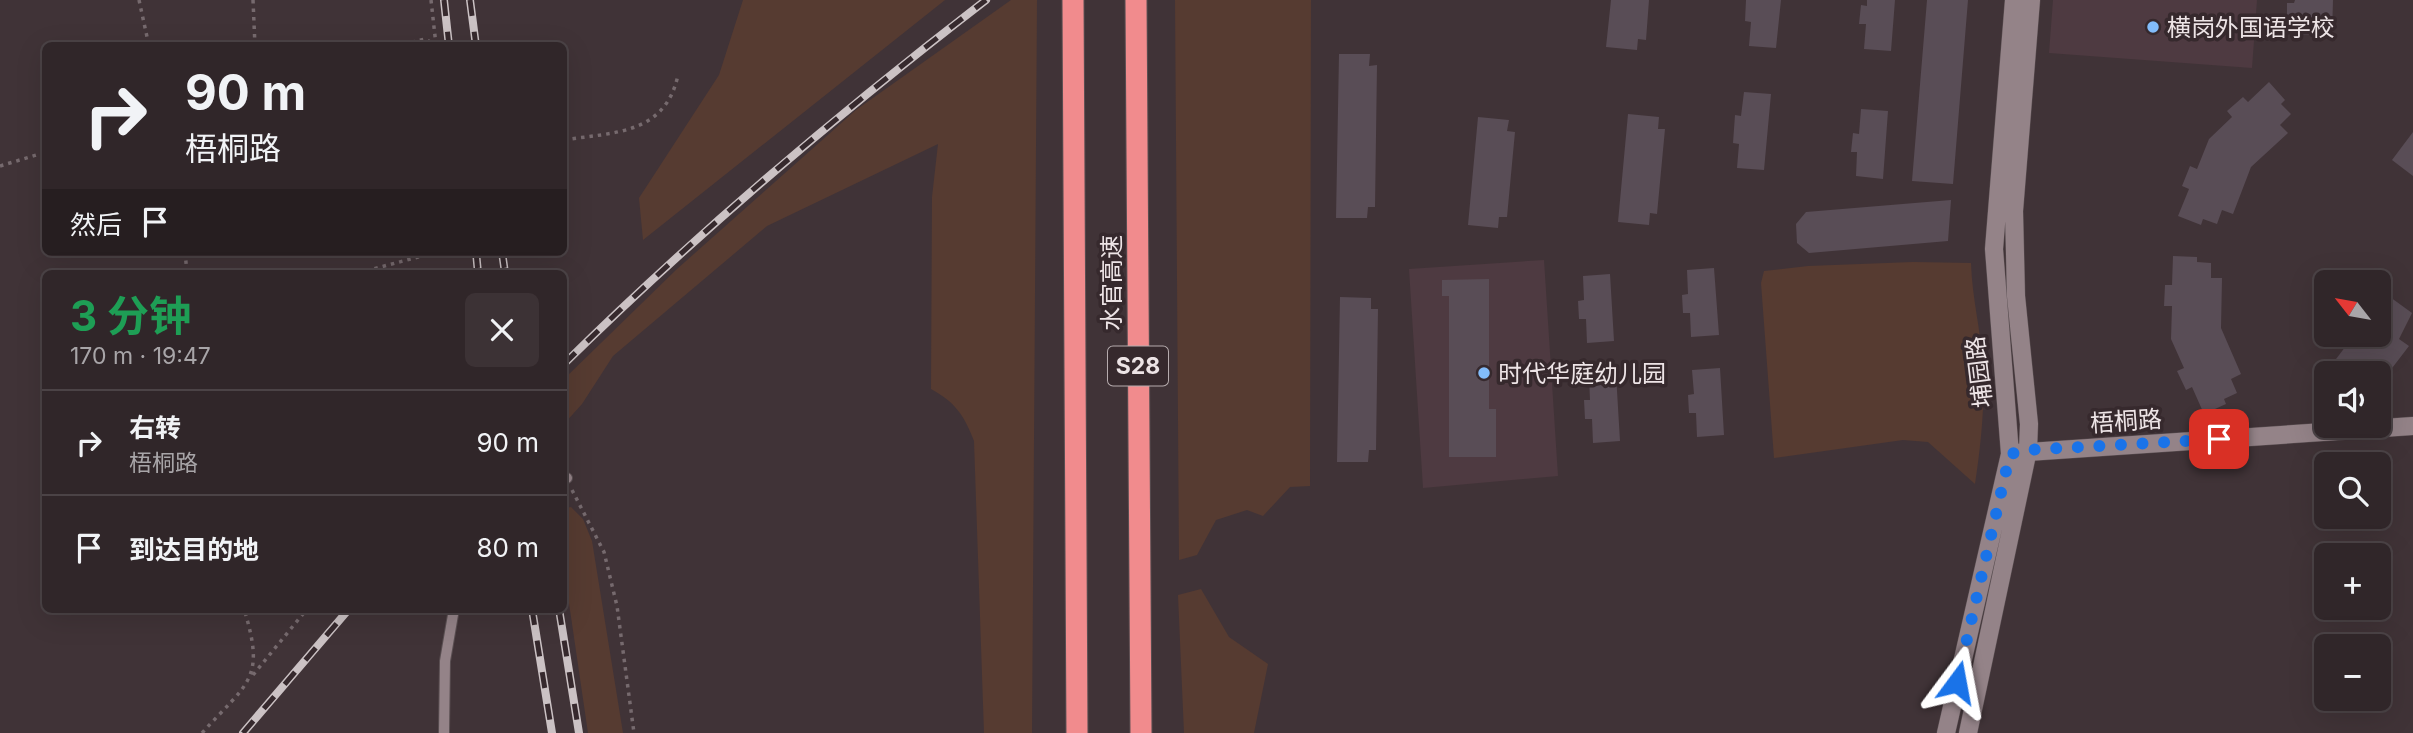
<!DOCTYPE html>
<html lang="zh">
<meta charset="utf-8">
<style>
body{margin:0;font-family:Inter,"Noto Sans SC",sans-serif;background:#3c3235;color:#f1f3f6;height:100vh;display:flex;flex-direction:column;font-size:26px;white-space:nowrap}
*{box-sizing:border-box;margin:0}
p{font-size:23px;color:#a8a5a8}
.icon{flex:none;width:38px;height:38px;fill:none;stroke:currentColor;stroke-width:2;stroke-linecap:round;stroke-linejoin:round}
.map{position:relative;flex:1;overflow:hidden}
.sheet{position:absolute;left:42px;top:270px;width:525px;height:343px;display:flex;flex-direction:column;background:#302629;border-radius:10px;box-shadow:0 7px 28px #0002,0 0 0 2px #4b4346}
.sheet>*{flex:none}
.top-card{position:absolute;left:42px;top:42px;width:525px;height:214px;border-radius:10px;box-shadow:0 7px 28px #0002,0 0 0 2px #4b4346;background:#302629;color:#f1f3f6;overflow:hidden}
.needle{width:46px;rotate:301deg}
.buttons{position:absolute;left:2314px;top:270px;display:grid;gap:14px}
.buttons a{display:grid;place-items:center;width:77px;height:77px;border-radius:10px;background:#302629;box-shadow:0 7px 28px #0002,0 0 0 2px #4b4346;font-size:35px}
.pin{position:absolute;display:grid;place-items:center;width:60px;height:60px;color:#fff;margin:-30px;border-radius:14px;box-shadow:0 4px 10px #0006}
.me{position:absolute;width:77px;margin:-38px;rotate:13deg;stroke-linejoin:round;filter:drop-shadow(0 0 5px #0008)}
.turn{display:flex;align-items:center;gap:24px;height:147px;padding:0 28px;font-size:32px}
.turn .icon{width:91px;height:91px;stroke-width:2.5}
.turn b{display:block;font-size:49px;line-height:60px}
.then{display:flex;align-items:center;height:66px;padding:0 28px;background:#0003;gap:14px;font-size:26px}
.round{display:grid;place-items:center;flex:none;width:74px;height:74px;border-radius:10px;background:#3c3235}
.headline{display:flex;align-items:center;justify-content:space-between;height:119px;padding:0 28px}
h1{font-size:42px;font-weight:700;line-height:52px;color:#1e9e55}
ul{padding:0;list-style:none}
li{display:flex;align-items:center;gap:21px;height:105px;padding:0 28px;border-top:2px solid #4b4346}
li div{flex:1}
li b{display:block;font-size:26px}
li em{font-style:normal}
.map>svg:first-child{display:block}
</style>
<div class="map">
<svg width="2413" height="733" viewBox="0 0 2413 733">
<rect width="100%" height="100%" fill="#403337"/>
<path fill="#4e3a41" d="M 2053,0 L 2257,0 L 2252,68 L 2049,53 Z
M 1544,260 L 1558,476 L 1423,488 L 1409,269 Z"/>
<path fill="#563b31" d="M 743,0 L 945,0 L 643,240 L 639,198 L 719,75 Z
M 1011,0 L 1037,0 L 1032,733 L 984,733 L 974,441 C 964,415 955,402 931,389 L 932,197 L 938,144 L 767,226 L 613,356 L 582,404 L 564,424 L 564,379 L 677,269 L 856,110 Z
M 1175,0 L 1311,0 L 1310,486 L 1290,487 L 1263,516 L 1247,510 L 1216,520 L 1197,555 L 1179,560 Z
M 1913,262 L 1971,263 C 1972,298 1981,331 1983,365 C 1985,406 1981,444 1975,484 L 1928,442 L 1903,440 L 1774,458 L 1761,283 L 1764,271 L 1808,266 Z
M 571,507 L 583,519 L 592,541 L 623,733 L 588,733 L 564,569 L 564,508 Z
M 1201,589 L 1229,637 L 1268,664 L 1254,733 L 1184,733 L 1178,595 Z"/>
<path fill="#594d56" d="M 1611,0 L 1649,0 L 1646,40 L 1638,39 L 1637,50 L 1606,47 Z
M 1746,0 L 1781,0 L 1776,48 L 1749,46 L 1751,22 L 1745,21 Z
M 1867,0 L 1895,0 L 1891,51 L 1864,49 L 1866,24 L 1859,24 L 1861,5 L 1867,6 Z
M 1927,0 L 1968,0 L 1953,184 L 1912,181 Z
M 2295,0 L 2333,0 L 2332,35 L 2294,35 L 2294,22 L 2287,22 L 2287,3 L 2294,3 Z
M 1339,54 L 1370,54 L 1369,66 L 1377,65 L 1375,207 L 1368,207 L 1367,218 L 1336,218 Z
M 2269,82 L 2285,100 L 2281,104 L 2291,114 L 2280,125 L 2288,133 L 2251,167 L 2233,214 L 2222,210 L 2217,224 L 2203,219 L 2201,225 L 2178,216 L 2189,189 L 2182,186 L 2190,166 L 2197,169 L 2209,139 L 2232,117 L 2227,111 L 2243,97 L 2248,102 Z
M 1744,92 L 1771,94 L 1764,170 L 1737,168 L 1739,144 L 1733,143 L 1735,115 L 1741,116 Z
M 1861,109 L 1888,111 L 1883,179 L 1856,176 L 1857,152 L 1851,152 L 1853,133 L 1859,134 Z
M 1628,114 L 1659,117 L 1658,129 L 1665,129 L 1657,214 L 1650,213 L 1649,225 L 1618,222 Z
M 1478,117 L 1509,120 L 1507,131 L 1515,132 L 1507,217 L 1499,217 L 1498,228 L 1468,225 Z
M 2413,132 L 2413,176 L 2392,160 Z
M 1951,200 L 1948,241 L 1809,253 L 1797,243 L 1796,224 L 1806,212 Z
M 2173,256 L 2197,257 L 2197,262 L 2211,263 L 2211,278 L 2222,278 L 2221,328 L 2241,374 L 2231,379 L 2237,393 L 2224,399 L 2226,404 L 2204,414 L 2192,387 L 2186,390 L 2177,371 L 2184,368 L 2171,339 L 2172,306 L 2164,306 L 2165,285 L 2172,285 Z
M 1714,268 L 1719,335 L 1691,337 L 1690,313 L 1683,313 L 1682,295 L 1688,294 L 1687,270 Z
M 1610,274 L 1614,341 L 1587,343 L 1586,319 L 1579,319 L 1578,301 L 1584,300 L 1583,276 Z
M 1489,279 L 1489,409 L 1496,409 L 1496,457 L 1449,457 L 1449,296 L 1442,296 L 1442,280 Z
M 1340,297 L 1371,298 L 1371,309 L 1378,309 L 1376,450 L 1369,450 L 1368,462 L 1337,462 Z
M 2378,297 L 2385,302 L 2390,297 L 2412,313 L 2399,339 L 2409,346 L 2386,376 L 2382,373 L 2333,373 L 2338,366 L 2333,363 L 2355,334 L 2378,334 Z
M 1720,368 L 1724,435 L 1697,437 L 1696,413 L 1689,413 L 1688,395 L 1694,394 L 1692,370 Z
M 1616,374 L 1620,441 L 1593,443 L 1592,419 L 1585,419 L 1584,400 L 1590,400 L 1589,376 Z"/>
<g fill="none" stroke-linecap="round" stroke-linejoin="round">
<g stroke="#5a4f52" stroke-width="12">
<path id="service" d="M 564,479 L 567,478
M 444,733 L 445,661 L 454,609"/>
</g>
<g stroke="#5a4f52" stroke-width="19">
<path id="minor" d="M 2014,453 L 2413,426"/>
</g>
<g stroke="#5a4f52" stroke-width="19">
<path id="tertiary" d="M 1946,733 L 2010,454 L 1994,249 L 2014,0
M 1968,733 L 2028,450 L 2029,424 L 2016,296 L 2014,211 L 2031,0"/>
</g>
<g stroke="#5a4f52" stroke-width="23">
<path id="motorway" d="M 1073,0 L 1077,733
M 1136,0 L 1141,733"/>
</g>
<path stroke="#766a6e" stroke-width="3.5" stroke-dasharray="3.5 5" stroke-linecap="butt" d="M 139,0 L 149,46
M 253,0 L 255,46
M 431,0 L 436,45
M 395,46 L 425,39 L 436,45
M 564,140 C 614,132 665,135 678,75
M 0,166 L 46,152
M 185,252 L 187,273
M 473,252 L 477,273
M 358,273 L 437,252
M 572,490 L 604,552 L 617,606 L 634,733
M 253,675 L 307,609
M 202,733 C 248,682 266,680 244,609"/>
<use href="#service" stroke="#948388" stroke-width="10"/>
<use href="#minor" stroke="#948388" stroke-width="18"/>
<use href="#tertiary" stroke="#948388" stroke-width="18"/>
<use href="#motorway" stroke="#f18b8d" stroke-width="21"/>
<g stroke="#cbc2c4" stroke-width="8">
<path id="rail" d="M 444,0 L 449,46
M 470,0 L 476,46
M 476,252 L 478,273
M 502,252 L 505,273
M 564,364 C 697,233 838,114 986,0
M 532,609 L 552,733
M 559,609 L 579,733
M 243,733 L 349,609"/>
</g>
<use href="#rail" stroke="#36292d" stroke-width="5" stroke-dasharray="16" stroke-linecap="butt"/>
</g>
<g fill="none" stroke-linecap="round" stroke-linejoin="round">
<path stroke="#1a73e8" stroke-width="12" stroke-dasharray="0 21.6" d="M 1957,682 L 2010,454 L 2028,450 L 2219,439"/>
</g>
<g fill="#82bcfa" stroke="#36292d" stroke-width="2.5">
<circle cx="2153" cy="27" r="7"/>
<circle cx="1484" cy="373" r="7"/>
</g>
<g text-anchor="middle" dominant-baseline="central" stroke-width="7" stroke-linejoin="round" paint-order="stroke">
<rect fill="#36292d" stroke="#b6acae" stroke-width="2" x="1108" y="346.5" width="60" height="39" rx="5"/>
<g font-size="23" font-weight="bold" fill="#ede4e6">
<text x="1138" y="366">S28</text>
</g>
<g font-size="24" fill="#ede4e6" stroke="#36292d" text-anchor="start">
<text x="2167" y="27">横岗外国语学校</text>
<text x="1498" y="373">时代华庭幼儿园</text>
</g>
<g font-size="24" fill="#ede4e6" stroke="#36292d">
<text transform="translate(1111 283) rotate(-90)">水官高速</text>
<text transform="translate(1979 372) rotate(-97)">埔园路</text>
<text transform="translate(2126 421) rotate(-4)">梧桐路</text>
</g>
</g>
</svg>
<div class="buttons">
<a><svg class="needle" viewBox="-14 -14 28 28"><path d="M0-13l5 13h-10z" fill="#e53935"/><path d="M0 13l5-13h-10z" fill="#a8a5a8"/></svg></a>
<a><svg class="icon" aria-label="sound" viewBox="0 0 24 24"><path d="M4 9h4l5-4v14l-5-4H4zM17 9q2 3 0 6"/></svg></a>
<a><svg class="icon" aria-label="search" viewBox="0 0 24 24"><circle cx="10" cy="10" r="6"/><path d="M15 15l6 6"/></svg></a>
<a>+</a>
<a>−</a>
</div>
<div class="pin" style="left:2219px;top:439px;background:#d93025"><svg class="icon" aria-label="arrive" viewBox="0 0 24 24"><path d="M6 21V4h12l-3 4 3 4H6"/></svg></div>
<svg class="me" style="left:1957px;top:682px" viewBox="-20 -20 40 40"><path d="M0-17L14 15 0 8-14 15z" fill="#1a73e8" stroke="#fff" stroke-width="4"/></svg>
<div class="top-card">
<div class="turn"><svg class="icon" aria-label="right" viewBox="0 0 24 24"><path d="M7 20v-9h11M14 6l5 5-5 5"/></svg><div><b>90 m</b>梧桐路</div></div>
<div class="then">然后<svg class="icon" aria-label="arrive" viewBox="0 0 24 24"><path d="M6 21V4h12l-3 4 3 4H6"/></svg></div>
</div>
<section class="sheet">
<div class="headline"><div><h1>3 分钟</h1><p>170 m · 19:47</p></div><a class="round"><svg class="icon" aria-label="close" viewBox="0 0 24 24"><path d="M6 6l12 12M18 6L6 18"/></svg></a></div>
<ul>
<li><svg class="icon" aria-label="right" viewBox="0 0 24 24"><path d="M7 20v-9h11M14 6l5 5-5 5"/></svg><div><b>右转</b><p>梧桐路</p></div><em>90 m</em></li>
<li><svg class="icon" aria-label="arrive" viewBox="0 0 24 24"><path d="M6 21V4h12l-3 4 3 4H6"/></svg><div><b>到达目的地</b></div><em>80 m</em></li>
</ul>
</section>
</div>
